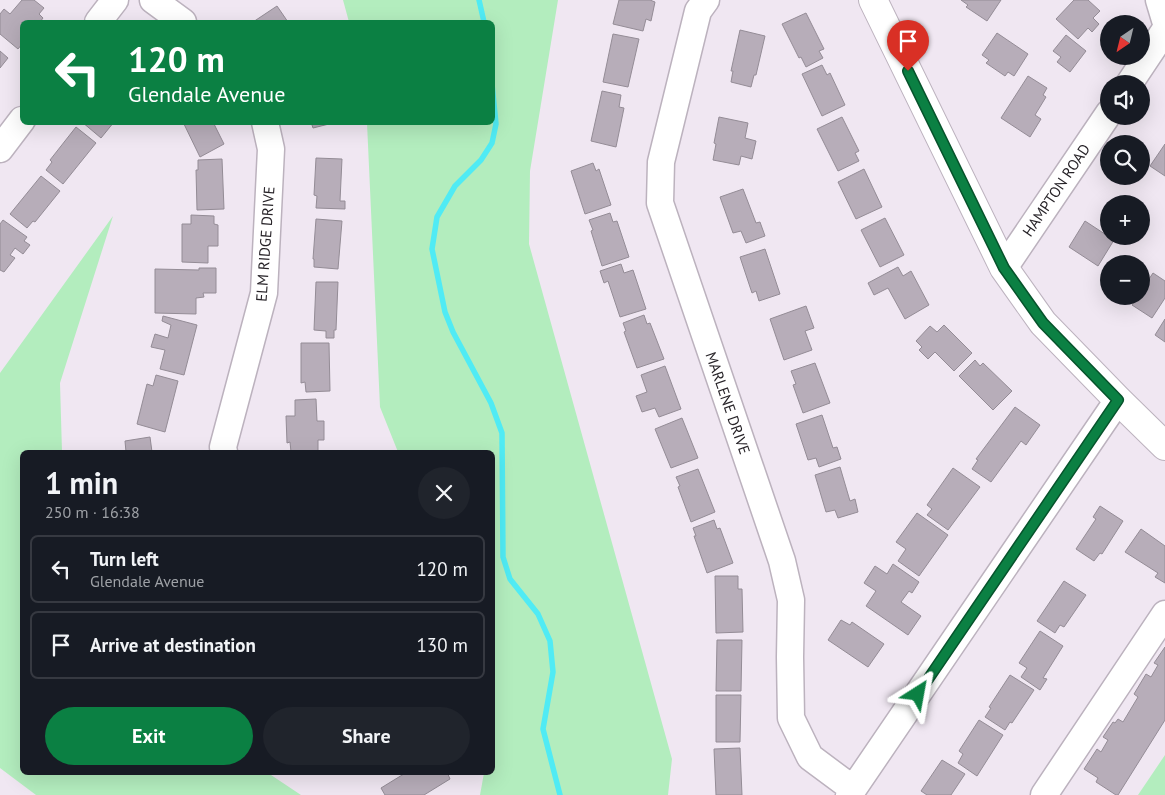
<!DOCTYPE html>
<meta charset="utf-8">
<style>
body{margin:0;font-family:"PT Sans",sans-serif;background:#20242c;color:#f1f3f6;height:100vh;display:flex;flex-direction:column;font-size:19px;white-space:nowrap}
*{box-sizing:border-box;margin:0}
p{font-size:16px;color:#9ea1a6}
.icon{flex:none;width:28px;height:28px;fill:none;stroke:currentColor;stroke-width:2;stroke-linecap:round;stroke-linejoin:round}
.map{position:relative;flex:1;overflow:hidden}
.side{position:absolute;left:20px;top:450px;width:475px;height:325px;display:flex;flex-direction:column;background:#171b24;border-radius:8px;box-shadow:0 5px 20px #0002}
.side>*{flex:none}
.guide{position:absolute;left:20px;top:20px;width:475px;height:105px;border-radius:8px;box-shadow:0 5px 20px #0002;background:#0b8043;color:#fff;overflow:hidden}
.needle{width:32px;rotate:215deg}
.tools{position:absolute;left:1100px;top:15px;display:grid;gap:10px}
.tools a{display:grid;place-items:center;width:50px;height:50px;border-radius:50%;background:#171b24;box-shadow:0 5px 20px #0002;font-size:25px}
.pin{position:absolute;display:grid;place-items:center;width:42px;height:42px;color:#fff;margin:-51px -21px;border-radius:50% 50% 50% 0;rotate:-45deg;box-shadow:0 0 5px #0007}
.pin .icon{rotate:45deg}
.me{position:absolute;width:55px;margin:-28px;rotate:34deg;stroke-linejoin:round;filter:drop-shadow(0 0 4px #0008)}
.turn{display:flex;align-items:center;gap:18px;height:105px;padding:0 25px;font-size:22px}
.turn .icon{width:65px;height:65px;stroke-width:2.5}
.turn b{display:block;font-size:35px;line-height:42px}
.round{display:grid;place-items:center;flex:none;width:52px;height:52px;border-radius:26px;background:#20242c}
.headline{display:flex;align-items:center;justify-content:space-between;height:85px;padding:0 25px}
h1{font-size:30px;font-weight:800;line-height:38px}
.cta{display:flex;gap:10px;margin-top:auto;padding:10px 25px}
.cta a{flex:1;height:58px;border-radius:30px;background:#0b8043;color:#fff;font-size:20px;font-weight:800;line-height:58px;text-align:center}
.cta a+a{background:#20242c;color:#f1f3f6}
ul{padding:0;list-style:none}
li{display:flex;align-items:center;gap:15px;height:68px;margin:0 10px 8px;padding:0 15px;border:2px solid #363941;border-radius:8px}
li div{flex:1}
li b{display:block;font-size:19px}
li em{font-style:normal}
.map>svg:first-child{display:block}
</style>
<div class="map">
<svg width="1165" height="795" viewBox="0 0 1165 795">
<rect width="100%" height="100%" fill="#f0e7f2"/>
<path fill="#b3edbe" d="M 343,0 L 558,0 L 530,171 L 529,244 L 672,759 L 668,795 L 480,795 L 484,773 L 492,772 L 492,452 L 398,452 L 380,407 L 367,123 L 492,122 L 492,22 L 349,22 Z
M 113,216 L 60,383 L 62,452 L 22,452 L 22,772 L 268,773 L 301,795 L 36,795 L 0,768 L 0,373 Z
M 1165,755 L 1165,795 L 1138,795 Z"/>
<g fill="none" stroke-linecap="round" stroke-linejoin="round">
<path stroke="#50ebf4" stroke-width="5.5" d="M 479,0 L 484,22
M 492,84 L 496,124 L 492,143 L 481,160 L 455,186 L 437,217 L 432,249 L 445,312 L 453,332 L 491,403 L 502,433 L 503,557 L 510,579 L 538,614 L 550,641 L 553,672 L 543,729 L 560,795"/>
</g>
<path fill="#b7adb9" stroke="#948c96" d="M 22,0 L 34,0 L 44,8 L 39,14 L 43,18 L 40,22 L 22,22 L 22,44 L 18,49 L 0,34 L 0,14 L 4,9 L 10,14 Z
M 619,0 L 650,0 L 655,2 L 651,21 L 646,19 L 643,31 L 613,24 Z
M 961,0 L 1001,0 L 987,21 L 966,7 L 968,5 Z
M 1074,0 L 1088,0 L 1100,11 L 1093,18 L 1099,24 L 1092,32 L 1088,28 L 1078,39 L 1056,19 Z
M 277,6 L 288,22 L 253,22 Z
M 806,13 L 824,49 L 819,51 L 823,58 L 806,67 L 801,57 L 799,58 L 782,24 Z
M 740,30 L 765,36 L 756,75 L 754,75 L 751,87 L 731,82 L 733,71 L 731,71 Z
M 997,33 L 1028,54 L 1014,76 L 1008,72 L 1005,76 L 986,63 L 989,60 L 982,55 Z
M 613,34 L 639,39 L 628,87 L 603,82 Z
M 1066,35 L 1086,51 L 1070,72 L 1057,62 L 1061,57 L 1053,51 Z
M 0,51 L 8,58 L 0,68 Z
M 822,65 L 827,75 L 830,73 L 845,105 L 822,116 L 802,74 Z
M 1028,76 L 1047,88 L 1043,95 L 1046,97 L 1035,115 L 1041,119 L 1030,137 L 1001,118 Z
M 602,91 L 621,95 L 619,107 L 624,108 L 616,147 L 591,141 Z
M 719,117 L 748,123 L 745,138 L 756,141 L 752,159 L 741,156 L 739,165 L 713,160 L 716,144 L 714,143 Z
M 842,117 L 859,151 L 855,153 L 859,161 L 838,171 L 817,129 Z
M 82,122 L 114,122 L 101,138 Z
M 183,122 L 213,122 L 224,144 L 200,157 Z
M 311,122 L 337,122 L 313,128 Z
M 76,127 L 96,143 L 63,184 L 46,170 L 52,162 L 50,160 Z
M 1165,144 L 1165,176 L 1150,166 Z
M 316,158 L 342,159 L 340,201 L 345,201 L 345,209 L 316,208 L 317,196 L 314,195 Z
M 222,159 L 224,209 L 197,210 L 196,170 L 198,170 L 198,160 Z
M 593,163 L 596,171 L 599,169 L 611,205 L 585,214 L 571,171 Z
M 864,169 L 882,207 L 856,219 L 838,182 Z
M 41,176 L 60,191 L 35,222 L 33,221 L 27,228 L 10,214 Z
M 743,189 L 756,223 L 760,222 L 765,236 L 746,243 L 741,231 L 733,233 L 720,197 Z
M 610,213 L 613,222 L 617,221 L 629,257 L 602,266 L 591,231 L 593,230 L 589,220 Z
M 191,215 L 214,216 L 214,224 L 218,225 L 218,246 L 208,246 L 208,263 L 182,262 L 182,224 L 191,224 Z
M 885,218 L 904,255 L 880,267 L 861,230 Z
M 316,219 L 342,221 L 338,269 L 314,267 L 314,259 L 313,259 Z
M 3,220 L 27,237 L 24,241 L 30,245 L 23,254 L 15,248 L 10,255 L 15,258 L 4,272 L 0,270 L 0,224 Z
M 1085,221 L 1114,240 L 1098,266 L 1069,247 Z
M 765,249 L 780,294 L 759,301 L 756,291 L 752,293 L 740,257 Z
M 621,264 L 624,273 L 633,270 L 646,309 L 620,317 L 608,281 L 604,283 L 600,271 Z
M 898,267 L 903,276 L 911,271 L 929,305 L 905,319 L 888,288 L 874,295 L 868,283 Z
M 199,268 L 216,268 L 216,293 L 203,293 L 204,297 L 196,298 L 196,314 L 155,313 L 155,269 L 199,270 Z
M 1153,273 L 1165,281 L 1165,298 L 1152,318 L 1132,305 L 1138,296 L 1141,296 L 1141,291 Z
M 316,282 L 338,282 L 336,330 L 334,330 L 334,338 L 326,338 L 326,331 L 314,330 Z
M 806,306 L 814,328 L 805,331 L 812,350 L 784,360 L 770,319 Z
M 644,315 L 647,324 L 650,323 L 664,359 L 637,368 L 624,332 L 626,331 L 623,323 Z
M 163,316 L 197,325 L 184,375 L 160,369 L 165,350 L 151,347 L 155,334 L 168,338 L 171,325 L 162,321 Z
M 1165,319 L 1165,342 L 1155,335 Z
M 944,325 L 972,353 L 954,371 L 935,352 L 928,359 L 919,350 L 922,347 L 916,341 L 930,326 L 937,332 Z
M 301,343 L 329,343 L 330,391 L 306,392 L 305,382 L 301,383 Z
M 975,360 L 980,366 L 983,363 L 1012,391 L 993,410 L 959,376 Z
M 815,363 L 830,403 L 803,413 L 793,385 L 796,384 L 791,371 Z
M 665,366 L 681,409 L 659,417 L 655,408 L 642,412 L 636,396 L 647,392 L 641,375 Z
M 156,375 L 178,381 L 165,432 L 137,424 L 147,384 L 153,386 Z
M 316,399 L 317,421 L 324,421 L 324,440 L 318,440 L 318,452 L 291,452 L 290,442 L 287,443 L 286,416 L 295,416 L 295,400 Z
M 1015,407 L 1040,425 L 1026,445 L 1021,441 L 991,482 L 972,469 L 978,460 L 976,459 Z
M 822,415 L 833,448 L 837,447 L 841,459 L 819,467 L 816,458 L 808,460 L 796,424 Z
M 682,418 L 698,458 L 671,468 L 655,429 Z
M 150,437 L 152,452 L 126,452 L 125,441 Z
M 840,467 L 850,501 L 855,499 L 858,512 L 838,518 L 835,510 L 826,512 L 815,475 Z
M 953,468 L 980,487 L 948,530 L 927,515 L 932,509 L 927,505 Z
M 698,469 L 715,512 L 691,522 L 678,487 L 680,486 L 676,477 Z
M 1100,506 L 1123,521 L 1102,554 L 1100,553 L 1094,561 L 1076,549 L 1096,519 L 1093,517 Z
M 917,513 L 948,535 L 919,576 L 898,561 L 906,549 L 896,542 Z
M 714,520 L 717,529 L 720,528 L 733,563 L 707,573 L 694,536 L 696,536 L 693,528 Z
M 1141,529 L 1165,546 L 1165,583 L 1155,577 L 1158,573 L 1125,552 Z
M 893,564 L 919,582 L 912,593 L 909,591 L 901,602 L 921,616 L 908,635 L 866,606 L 876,591 L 864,583 L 875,566 L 887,574 Z
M 715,576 L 738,576 L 738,589 L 742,589 L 743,632 L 716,633 Z
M 1064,581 L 1086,595 L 1064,627 L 1060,625 L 1055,633 L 1037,621 Z
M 841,620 L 850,625 L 852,622 L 884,644 L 868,667 L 828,640 Z
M 1040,631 L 1063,646 L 1043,678 L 1047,679 L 1040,690 L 1021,677 L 1027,668 L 1019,663 Z
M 717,640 L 742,640 L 741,691 L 716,691 Z
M 1165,647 L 1165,720 L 1118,795 L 1116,795 L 1096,782 L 1098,778 L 1084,769 L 1097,749 L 1101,752 L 1108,740 L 1103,737 L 1113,722 L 1115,723 L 1118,719 L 1123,722 L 1138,697 L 1134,694 L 1146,674 L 1151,677 L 1158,665 L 1154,663 Z
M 1010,675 L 1034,690 L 1012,723 L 1010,722 L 1005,730 L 985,717 L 991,708 L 989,707 Z
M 716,695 L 741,695 L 740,742 L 716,742 Z
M 979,720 L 1003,735 L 977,776 L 958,763 L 963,754 L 959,751 Z
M 740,748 L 742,795 L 716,795 L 714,749 Z
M 942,760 L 965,774 L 951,795 L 927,795 L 921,791 Z
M 407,772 L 447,772 L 450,779 L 424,795 L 385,795 L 381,788 Z"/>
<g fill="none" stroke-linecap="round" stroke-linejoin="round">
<g stroke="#bcb2be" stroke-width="29">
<path id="minor" d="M 153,0 L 183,22
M 706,0 L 698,11 L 661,162 L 660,203 L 782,561 L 791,600 L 790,657 L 791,718 L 810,757 L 853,789
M 1159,0 L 1165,20
M 98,22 L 115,0
M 1129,84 L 1165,30
M 0,149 L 22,120
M 1004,268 L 1109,113
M 224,452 L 223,447 L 264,293 L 271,149 L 265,122
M 849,795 L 1118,400
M 1044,795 L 1165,614"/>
</g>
<g stroke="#bcb2be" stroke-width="30">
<path id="major" d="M 873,0 L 1004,268 L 1043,323 L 1118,400 L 1165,446"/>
</g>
<use href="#minor" stroke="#fff" stroke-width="26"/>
<use href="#major" stroke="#fff" stroke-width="28"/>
</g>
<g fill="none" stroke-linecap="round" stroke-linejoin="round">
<g stroke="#07532c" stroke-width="12">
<path id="route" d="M 908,71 L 1004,268 L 1043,323 L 1118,400 L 918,694"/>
</g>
<use href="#route" stroke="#0b8043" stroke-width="9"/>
</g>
<g text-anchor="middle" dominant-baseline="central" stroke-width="4" stroke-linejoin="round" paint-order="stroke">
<g font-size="15" fill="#272328" stroke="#fff">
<text transform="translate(1056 190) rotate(-56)">HAMPTON ROAD</text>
<text transform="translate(265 244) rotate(-86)">ELM RIDGE DRIVE</text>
<text transform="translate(728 403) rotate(71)">MARLENE DRIVE</text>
</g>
</g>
</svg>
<div class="tools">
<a><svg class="needle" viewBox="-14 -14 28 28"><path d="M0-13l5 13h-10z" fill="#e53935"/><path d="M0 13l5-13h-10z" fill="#9ea1a6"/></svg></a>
<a><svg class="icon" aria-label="sound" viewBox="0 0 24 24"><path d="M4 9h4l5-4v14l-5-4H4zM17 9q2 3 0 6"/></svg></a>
<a><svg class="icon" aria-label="search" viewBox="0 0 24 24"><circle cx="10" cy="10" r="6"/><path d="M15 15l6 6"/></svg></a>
<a>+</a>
<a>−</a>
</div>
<div class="pin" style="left:908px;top:71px;background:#d93025"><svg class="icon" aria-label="arrive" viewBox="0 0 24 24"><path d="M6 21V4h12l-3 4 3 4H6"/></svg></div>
<svg class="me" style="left:918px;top:694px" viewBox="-20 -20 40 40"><path d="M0-17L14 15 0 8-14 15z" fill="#0b8043" stroke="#fff" stroke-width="4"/></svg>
<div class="guide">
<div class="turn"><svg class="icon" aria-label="left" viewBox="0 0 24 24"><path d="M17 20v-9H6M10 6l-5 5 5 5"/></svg><div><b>120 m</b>Glendale Avenue</div></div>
</div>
<section class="side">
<div class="headline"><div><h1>1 min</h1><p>250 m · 16:38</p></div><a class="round"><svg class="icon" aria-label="close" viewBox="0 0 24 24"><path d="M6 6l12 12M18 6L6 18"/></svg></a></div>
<ul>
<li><svg class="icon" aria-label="left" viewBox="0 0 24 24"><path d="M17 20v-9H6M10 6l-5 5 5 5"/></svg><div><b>Turn left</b><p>Glendale Avenue</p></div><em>120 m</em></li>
<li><svg class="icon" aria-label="arrive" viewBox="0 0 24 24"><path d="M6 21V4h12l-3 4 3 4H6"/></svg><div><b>Arrive at destination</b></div><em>130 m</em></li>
</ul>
<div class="cta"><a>Exit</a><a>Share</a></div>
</section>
</div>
